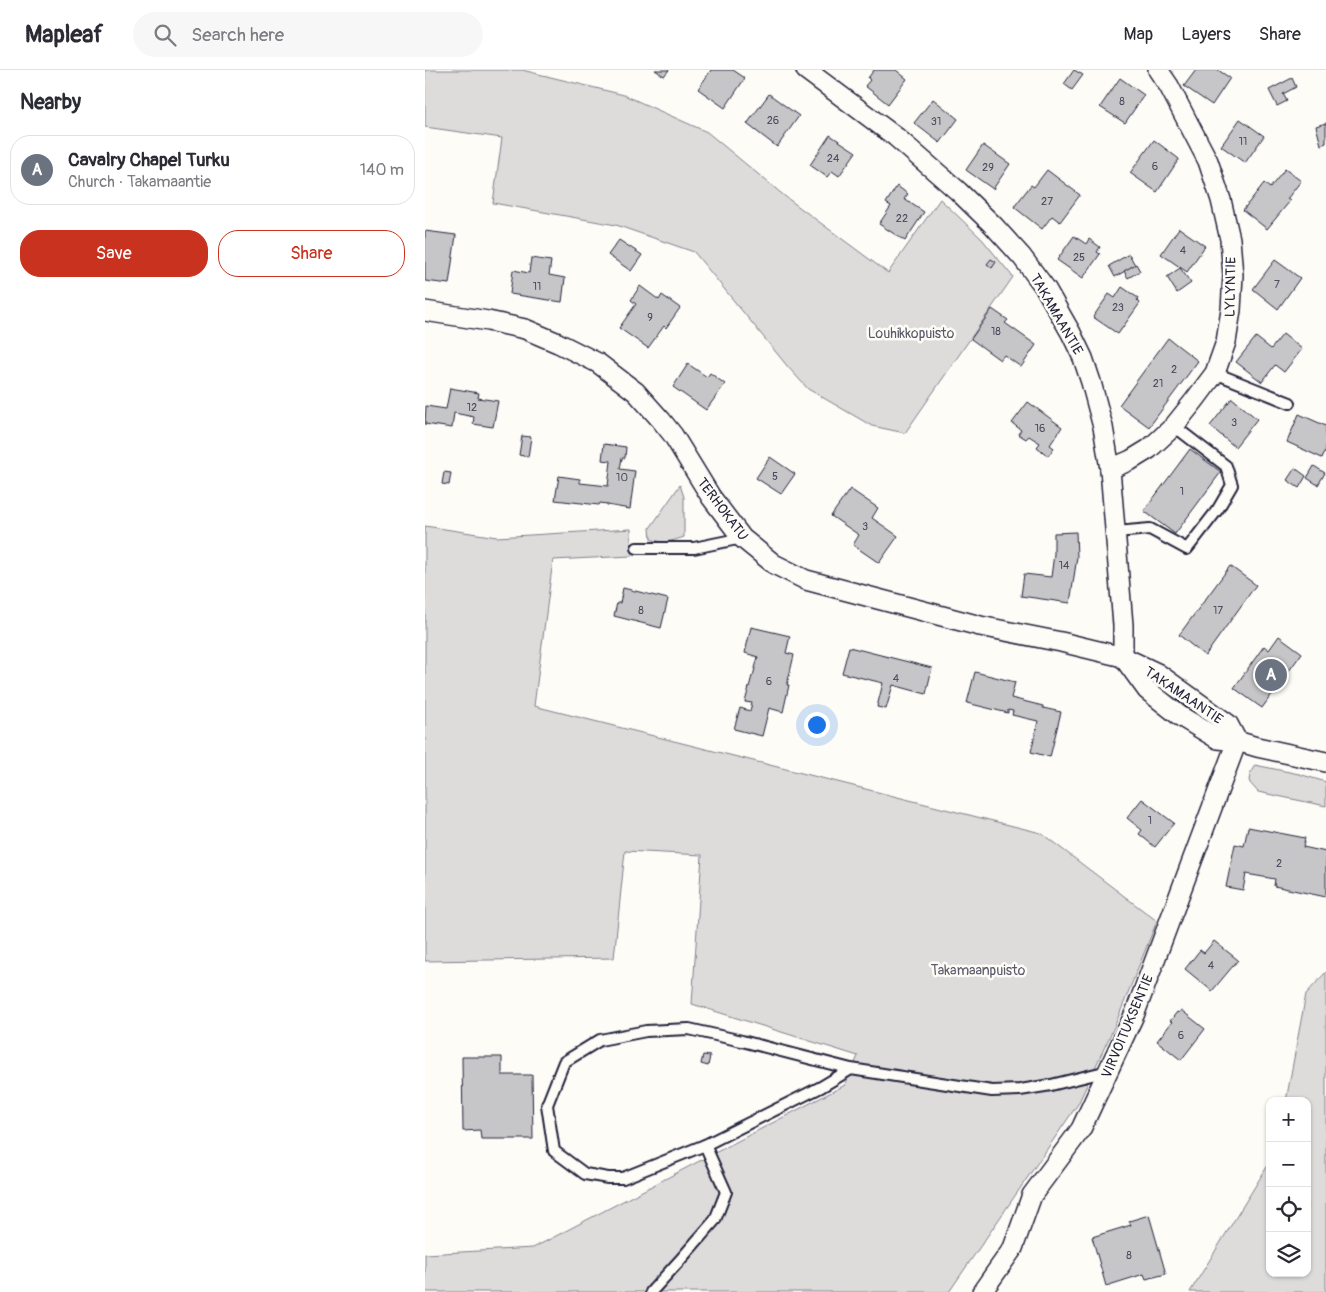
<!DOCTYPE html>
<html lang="en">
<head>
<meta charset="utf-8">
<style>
	:root { --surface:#fff; --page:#f7f7f7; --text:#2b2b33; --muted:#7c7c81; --line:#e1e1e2; --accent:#c8321e }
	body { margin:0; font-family:Pangolin,sans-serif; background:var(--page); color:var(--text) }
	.controls { position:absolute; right:15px; bottom:15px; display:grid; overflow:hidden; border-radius:10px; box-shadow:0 1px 4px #0004 }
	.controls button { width:45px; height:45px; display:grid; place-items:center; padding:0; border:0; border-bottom:1px solid var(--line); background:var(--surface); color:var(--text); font:25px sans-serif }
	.you { position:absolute; left:391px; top:654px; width:18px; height:18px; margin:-12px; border:4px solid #fff; border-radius:50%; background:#1a73e8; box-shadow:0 0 0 8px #1a73e833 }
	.badge { display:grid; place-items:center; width:32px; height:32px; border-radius:50%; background:var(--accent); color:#fff; font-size:16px; font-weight:700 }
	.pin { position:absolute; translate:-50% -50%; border:2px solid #fff; box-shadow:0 1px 5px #0006 }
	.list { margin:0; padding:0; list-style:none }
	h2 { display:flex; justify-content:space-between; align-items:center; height:65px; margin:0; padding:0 20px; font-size:21px }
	h2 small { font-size:16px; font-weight:400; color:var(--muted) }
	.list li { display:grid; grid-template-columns:32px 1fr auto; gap:15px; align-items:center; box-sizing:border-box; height:70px; margin:0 10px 10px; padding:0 10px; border:1px solid var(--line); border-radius:20px }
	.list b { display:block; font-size:19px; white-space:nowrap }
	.list p { margin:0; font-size:16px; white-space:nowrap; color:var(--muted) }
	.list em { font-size:16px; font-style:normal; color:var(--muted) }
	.actions { display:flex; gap:10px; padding:15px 20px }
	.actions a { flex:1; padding:11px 0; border:1px solid var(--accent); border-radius:20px; text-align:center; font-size:18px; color:var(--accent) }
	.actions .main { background:var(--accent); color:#fff }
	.icon { flex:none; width:28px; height:28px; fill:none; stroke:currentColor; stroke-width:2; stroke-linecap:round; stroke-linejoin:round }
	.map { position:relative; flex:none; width:901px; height:1222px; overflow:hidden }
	header { display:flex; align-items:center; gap:30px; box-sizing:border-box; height:70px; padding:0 25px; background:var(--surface); border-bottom:1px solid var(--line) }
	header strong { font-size:24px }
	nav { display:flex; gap:28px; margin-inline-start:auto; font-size:18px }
	.search { width:350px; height:45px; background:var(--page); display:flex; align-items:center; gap:12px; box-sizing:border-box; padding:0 18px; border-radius:28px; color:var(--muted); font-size:19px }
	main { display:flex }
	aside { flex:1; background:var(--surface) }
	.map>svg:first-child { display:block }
	.green { fill:#dddcdb; stroke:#807f8b }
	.building { fill:#c6c6c8; stroke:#22223b }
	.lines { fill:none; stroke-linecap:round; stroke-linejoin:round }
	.service-casing { stroke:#22223b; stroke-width:14 }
	.minor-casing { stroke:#22223b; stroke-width:22 }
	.service { stroke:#fdfcf7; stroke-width:10 }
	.minor { stroke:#fdfcf7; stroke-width:19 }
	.labels { text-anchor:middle; stroke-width:5; stroke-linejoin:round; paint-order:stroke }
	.number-label { font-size:11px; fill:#4b4b5e }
	.street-label { font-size:14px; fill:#22223b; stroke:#fdfcf7 }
	.park-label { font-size:14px; fill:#5a5a6b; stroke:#fdfcf7 }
</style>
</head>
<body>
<header>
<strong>Mapleaf</strong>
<div class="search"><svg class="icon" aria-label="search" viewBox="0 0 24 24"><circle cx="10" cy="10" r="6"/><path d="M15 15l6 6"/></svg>Search here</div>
<nav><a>Map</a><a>Layers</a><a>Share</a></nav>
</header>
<main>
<aside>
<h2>Nearby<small></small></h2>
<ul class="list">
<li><span class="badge" style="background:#6b7280">A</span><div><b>Cavalry Chapel Turku</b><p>Church · Takamaantie</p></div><em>140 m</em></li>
</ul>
<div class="actions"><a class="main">Save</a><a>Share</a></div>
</aside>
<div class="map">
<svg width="901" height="1222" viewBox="0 0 901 1222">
	<rect width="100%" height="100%" fill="#fdfcf7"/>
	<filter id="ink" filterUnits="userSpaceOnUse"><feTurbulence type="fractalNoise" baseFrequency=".02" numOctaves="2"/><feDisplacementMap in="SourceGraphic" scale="10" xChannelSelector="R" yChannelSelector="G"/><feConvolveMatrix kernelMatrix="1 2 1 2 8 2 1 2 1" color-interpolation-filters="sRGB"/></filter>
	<g filter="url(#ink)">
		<g class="green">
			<path d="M0,0H97L199,25L282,62L362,128L463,203L515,129L557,169L588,207L480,363L447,356L383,319L363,297L269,182L191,155L68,133L77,68L0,57Z"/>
			<path d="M255,415L259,427V467C248,471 238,474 226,469L225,458Z"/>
			<path d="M0,456L72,467L206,459L207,486L128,490L109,636L616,763L732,851L690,955L653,1034L524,1222H0V1184L108,1178L420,1015L433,986L267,934L277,785L200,781L189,888L0,891Z"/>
			<path d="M830,695L874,704L901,712V736L833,722L825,713L824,710L826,702Z"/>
			<path d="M901,902V1222H765L845,1092V1203H882V1031H861L881,924Z"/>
		</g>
		<g class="building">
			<path d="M230,0H244L239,6Z"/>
			<path d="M286,0H308L320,8L300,38L273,19Z"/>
			<path d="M449,0H471L482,9L463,34L440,16L445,10L443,8Z"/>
			<path d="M649,0L658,5L647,20L639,14Z"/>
			<path d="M771,0H793L805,8L787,35L759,16Z"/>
			<path d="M695,8L719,25L700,53L675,37Z"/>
			<path d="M867,8L871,17L858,24L862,31L852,36L844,20Z"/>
			<path d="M344,24L374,46L352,77L322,54Z"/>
			<path d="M508,29L533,49L515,73L489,53Z"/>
			<path d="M815,49L839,66L820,93L796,76Z"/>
			<path d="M901,53V73L896,75L891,56Z"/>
			<path d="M405,65L431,82L414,106L407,101L402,107L385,95Z"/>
			<path d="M729,70L754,89L732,122L705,103Z"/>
			<path d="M558,75L585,94L568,119L541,100Z"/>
			<path d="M860,99L876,111L862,129L865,131L842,159L818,140L839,113L845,118Z"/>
			<path d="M622,100L655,125L635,152L627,146L617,159L589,137L606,115L609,117Z"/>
			<path d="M472,116L483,124L479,129L499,142L480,171L454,154L466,136L461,133Z"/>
			<path d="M754,158L780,176L762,202L736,184Z"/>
			<path d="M0,161L31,165L24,214L0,211Z"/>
			<path d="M649,166L661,174L664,169L675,177L672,182L675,184L658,208L632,190Z"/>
			<path d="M194,170L217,185L206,201L183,185Z"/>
			<path d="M704,184L710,195L690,207L684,196Z"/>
			<path d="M106,188L126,191L124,205L140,208L137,232L85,224L88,200L104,203Z"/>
			<path d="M566,189L571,192L567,198L562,194Z"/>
			<path d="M850,190L875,208L853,239L828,219Z"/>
			<path d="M711,194L715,201L703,208L699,201Z"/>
			<path d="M755,198L766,213L752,223L742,207Z"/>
			<path d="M215,216L234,230L237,225L255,238L241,258L239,256L223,278L194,258L211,234L206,230Z"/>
			<path d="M697,217L713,228L712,230L715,233L693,264L668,247L684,224L690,228Z"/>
			<path d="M567,239L583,250L580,253L611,275L596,297L579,285L575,290L546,269Z"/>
			<path d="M858,264L877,279L859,302L850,295L837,312L811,292L831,267L846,279Z"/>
			<path d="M743,268L773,291L724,357L694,335Z"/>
			<path d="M263,294L282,307L285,303L300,314L281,340L248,317Z"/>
			<path d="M25,318L54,323L53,328L73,331L68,357L48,354L49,347L29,343L27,358L0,354L1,336L21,339Z"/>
			<path d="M807,328L832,349L810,377L785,356Z"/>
			<path d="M603,332L637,357L625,375L629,378L623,386L612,377L615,373L604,366L601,369L593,364L596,360L587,353Z"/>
			<path d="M874,344L901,356V379L897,388L862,372Z"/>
			<path d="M97,366L106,367L103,387L94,385Z"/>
			<path d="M179,374L201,377L200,388H197L195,399L210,401L205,439L182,435V434L175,433L174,435L130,430L134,406L155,409V413L183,416L186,391L177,390Z"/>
			<path d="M765,379L796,402L750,464L719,441Z"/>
			<path d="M345,387L370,404L356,424L331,408Z"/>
			<path d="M889,396L900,403L893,415L882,408Z"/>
			<path d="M870,398L881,406L874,418L862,410Z"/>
			<path d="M19,402L26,403L24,415L17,414Z"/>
			<path d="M425,419L453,438L447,448L473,466L454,493L428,475L434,465L406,446Z"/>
			<path d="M651,462L652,487L645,533L596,526L599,504L626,507L629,484V463Z"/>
			<path d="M805,496L831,515L780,586L754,565Z"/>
			<path d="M198,518L243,529L236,558L189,546L192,533H195Z"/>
			<path d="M326,557L365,566L361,583L369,585L362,615H364L358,642L344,638L337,666L309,659L315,638L325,641L327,633L320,632L327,606H328L333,587L320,583Z"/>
			<path d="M854,566L877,583L837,638L809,618L839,576L844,580Z"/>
			<path d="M424,577L507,598L501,624L468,615L461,639L452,637L458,613L417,603Z"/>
			<path d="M550,602L590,612L586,628L618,636V638L636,642L625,687L606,682L613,651L587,645L588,641L583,640V643L542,633Z"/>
			<path d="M717,729L749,753L730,777L714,764L717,760L702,748Z"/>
			<path d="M823,757L880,768L878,777L901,782V827L849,816L850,809L821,804L818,820L801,817L810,774L819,776Z"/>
			<path d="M789,871L813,890L787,921L760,899L775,880L779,883Z"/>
			<path d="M756,940L780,959L756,990L732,971L747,952L745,951L752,942L754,943Z"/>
			<path d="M278,985L285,986L283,996L276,994Z"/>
			<path d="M37,987H77V1005H107L108,1069H56L55,1060L38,1061Z"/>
			<path d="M724,1145L741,1204L721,1209L719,1204L681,1216L667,1167L706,1155L704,1151Z"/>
		</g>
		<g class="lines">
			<defs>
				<g id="service">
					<path d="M790,303L865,333"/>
					<path d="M691,462L725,459L762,479L793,439L807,415L801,396L749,356"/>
					<path d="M212,478H269L317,468"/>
					<path d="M426,999L396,1017L280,1075L198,1108H183L160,1104L129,1081L122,1035L139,992L175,970L221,961L264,959L317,971L426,999L567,1021L595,1020L626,1015L683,1001"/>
					<path d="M226,1222L256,1189L290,1150L301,1122L280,1075"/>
				</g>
				<g id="minor">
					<path d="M381,0L471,67L533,121L568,155L597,187L621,219L646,263L658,288L666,312L678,357L685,399L698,555V587L722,620L755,646L793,669L812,671L832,677L901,692"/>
					<path d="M0,241L63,251L100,259L133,273L173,293L211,322L236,350L248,365L286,427L317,468L349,494L381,510L555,556L636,572L698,587L732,603L803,654L812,671"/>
					<path d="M685,399L706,390L724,379L749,356L769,331L790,303L801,272L806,240L808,205L805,169L796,130L783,91L744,16L733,0"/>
					<path d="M557,1222L588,1178L607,1125L656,1059L710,943L812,671"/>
				</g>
			</defs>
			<use href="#service" class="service-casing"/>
			<use href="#minor" class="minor-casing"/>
			<use href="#service" class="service"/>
			<use href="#minor" class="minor"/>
		</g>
	</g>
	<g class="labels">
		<g class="number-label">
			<text x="697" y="35">8</text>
			<text x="348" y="54">26</text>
			<text x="511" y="55">31</text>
			<text x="818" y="75">11</text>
			<text x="408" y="92">24</text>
			<text x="730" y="100">6</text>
			<text x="563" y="101">29</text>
			<text x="622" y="135">27</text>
			<text x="477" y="152">22</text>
			<text x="758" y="184">4</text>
			<text x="654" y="191">25</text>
			<text x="852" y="218">7</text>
			<text x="112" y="220">11</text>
			<text x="693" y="241">23</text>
			<text x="225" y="251">9</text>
			<text x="571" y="265">18</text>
			<text x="749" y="303">2</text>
			<text x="733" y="317">21</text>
			<text x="47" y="341">12</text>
			<text x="809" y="356">3</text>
			<text x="615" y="362">16</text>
			<text x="350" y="410">5</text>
			<text x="197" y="411">10</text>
			<text x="757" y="425">1</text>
			<text x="440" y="460">3</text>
			<text x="639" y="499">14</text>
			<text x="216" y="544">8</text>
			<text x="793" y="544">17</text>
			<text x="471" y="612">4</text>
			<text x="344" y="615">6</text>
			<text x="725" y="754">1</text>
			<text x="854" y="797">2</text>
			<text x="786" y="899">4</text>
			<text x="756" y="969">6</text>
			<text x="704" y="1189">8</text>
		</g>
		<g class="street-label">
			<text transform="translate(805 217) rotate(-89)" y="5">LYLYNTIE</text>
			<text transform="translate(632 244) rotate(60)" y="5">TAKAMAANTIE</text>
			<text transform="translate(298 439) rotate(53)" y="5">TERHOKATU</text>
			<text transform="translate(759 625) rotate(34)" y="5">TAKAMAANTIE</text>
			<text transform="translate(702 956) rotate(-67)" y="5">VIRVOITUKSENTIE</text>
		</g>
		<g class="park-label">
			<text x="486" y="268">Louhikkopuisto</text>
			<text x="553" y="905">Takamaanpuisto</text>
		</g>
	</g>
</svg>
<div class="controls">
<button>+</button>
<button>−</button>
<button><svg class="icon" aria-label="locate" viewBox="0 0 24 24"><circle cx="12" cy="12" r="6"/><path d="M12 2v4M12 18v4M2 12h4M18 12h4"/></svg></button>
<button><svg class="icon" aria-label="layers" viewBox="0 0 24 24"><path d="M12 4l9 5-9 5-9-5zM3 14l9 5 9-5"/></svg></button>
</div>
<div class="you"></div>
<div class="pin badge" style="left:846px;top:605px;background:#6b7280">A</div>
</div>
</main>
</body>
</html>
